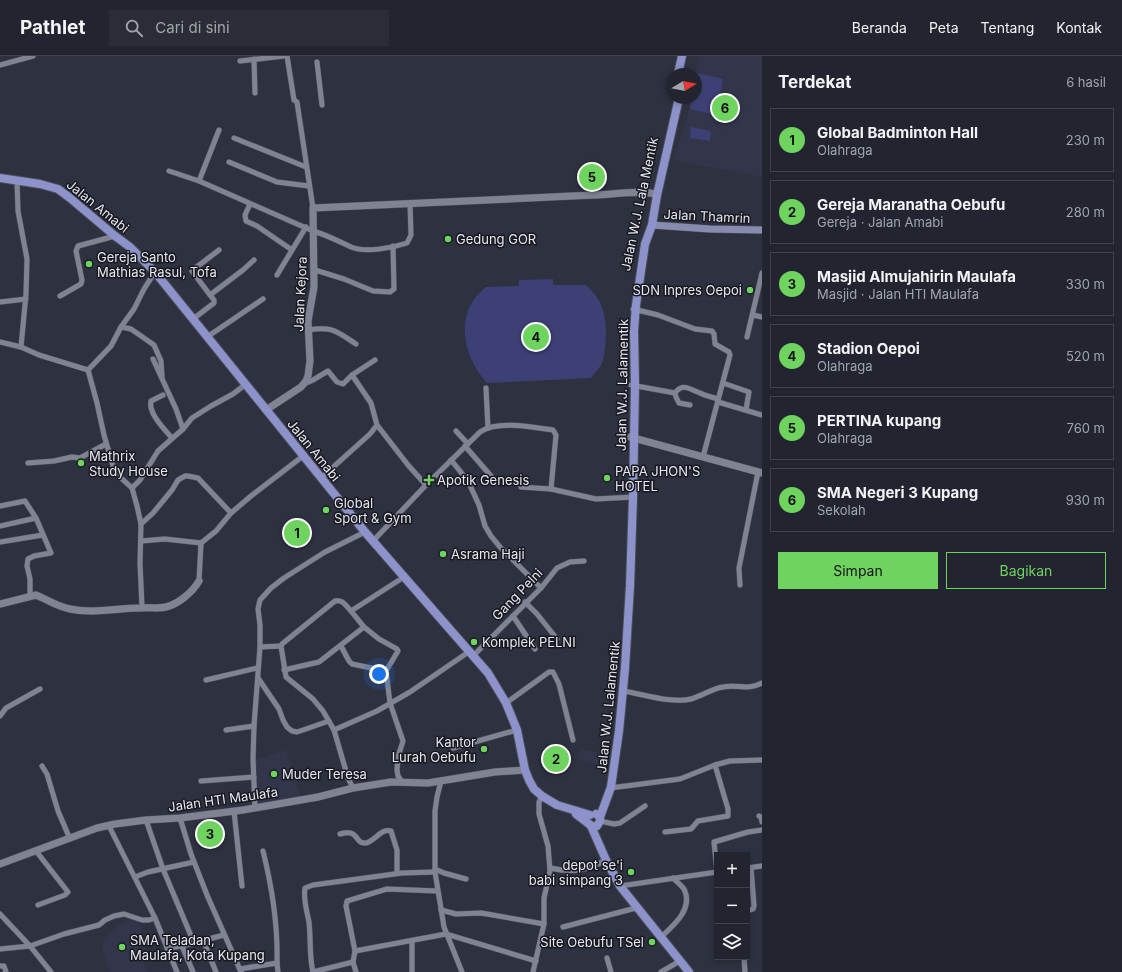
<!DOCTYPE html>
<html lang="id">
<head>
<meta charset="utf-8">
<style>
	:root { --surface:#22252f; --page:#2a2d37; --text:#f1f3f6; --muted:#a2a5aa; --line:#3f424b; --accent:#6fd35f }
	body { margin:0; font-family:Inter,sans-serif; background:var(--page); color:var(--text) }
	.controls { position:absolute; right:12px; bottom:12px; display:grid; overflow:hidden; border-radius:0px; box-shadow:0 2px 6px #0003 }
	.controls button { width:36px; height:36px; display:grid; place-items:center; padding:0; border:0; border-bottom:1px solid var(--line); background:var(--surface); color:var(--text); font:20px sans-serif }
	.compass { position:absolute; left:666px; top:12px; width:36px; height:36px; border-radius:50%; background:var(--surface); box-shadow:0 2px 6px #0003; rotate:80deg }
	.you { position:absolute; left:379px; top:618px; width:14px; height:14px; margin:-10px; border:3px solid #fff; border-radius:50%; background:#1a73e8; box-shadow:0 0 0 6px #1a73e833 }
	.badge { display:grid; place-items:center; width:26px; height:26px; border-radius:50%; background:var(--accent); color:#111; font-size:13px; font-weight:700 }
	.pin { position:absolute; translate:-50% -50%; border:2px solid #fff; box-shadow:0 1px 4px #0006 }
	.list { margin:0; padding:0; list-style:none }
	h2 { display:flex; justify-content:space-between; align-items:center; height:52px; margin:0; padding:0 16px; font-size:17px }
	h2 small { font-size:13px; font-weight:400; color:var(--muted) }
	.list li { display:grid; grid-template-columns:26px 1fr auto; gap:12px; align-items:center; box-sizing:border-box; height:64px; margin:0 8px 8px; padding:0 8px; border:1px solid var(--line); border-radius:0px }
	.list b { display:block; font-size:15px; white-space:nowrap }
	.list p { margin:0; font-size:13px; white-space:nowrap; color:var(--muted) }
	.list em { font-size:13px; font-style:normal; color:var(--muted) }
	.actions { display:flex; gap:8px; padding:12px 16px }
	.actions a { flex:1; padding:9px 0; border:1px solid var(--accent); border-radius:0px; text-align:center; font-size:14px; color:var(--accent) }
	.actions .main { background:var(--accent); color:#111 }
	.icon { flex:none; width:22px; height:22px; fill:none; stroke:currentColor; stroke-width:2; stroke-linecap:round; stroke-linejoin:round }
	.map { position:relative; flex:none; width:762px; height:916px; overflow:hidden }
	header { display:flex; align-items:center; gap:24px; box-sizing:border-box; height:56px; padding:0 20px; background:var(--surface); border-bottom:1px solid var(--line) }
	header strong { font-size:19px }
	nav { display:flex; gap:22px; margin-inline-start:auto; font-size:14px }
	.search { width:280px; height:36px; background:var(--page); display:flex; align-items:center; gap:10px; box-sizing:border-box; padding:0 14px; border-radius:0px; color:var(--muted); font-size:15px }
	main { display:flex }
	aside { flex:1; background:var(--surface) }
	.map>svg:first-child { display:block }
	.built { fill:#33364b }
	.green { fill:#3c4074 }
	.lines { fill:none; stroke-linecap:round; stroke-linejoin:round }
	.minor-casing { stroke:#4c4e5b; stroke-width:6 }
	.tertiary-casing { stroke:#4c4e5b; stroke-width:8 }
	.secondary-casing { stroke:#4c4e5b; stroke-width:8 }
	.primary-casing { stroke:#4c4e5b; stroke-width:10 }
	.minor { stroke:#808394; stroke-width:5 }
	.tertiary { stroke:#808394; stroke-width:7 }
	.secondary { stroke:#868baf; stroke-width:7 }
	.primary { stroke:#8d93ca; stroke-width:8 }
	.poi-dot { fill:#6fd35f; stroke:#181920; stroke-width:1.5 }
	.labels { text-anchor:middle; stroke-width:3; stroke-linejoin:round; paint-order:stroke }
	.street-label { font-size:13px; fill:#e4e6f0; stroke:#181920 }
	.poi-label { font-size:13px; fill:#e4e6f0; stroke:#181920; text-anchor:start }
</style>
</head>
<body>
<header>
<strong>Pathlet</strong>
<div class="search"><svg class="icon" aria-label="search" viewBox="0 0 24 24"><circle cx="10" cy="10" r="6"/><path d="M15 15l6 6"/></svg>Cari di sini</div>
<nav><a>Beranda</a><a>Peta</a><a>Tentang</a><a>Kontak</a></nav>
</header>
<main>
<div class="map">
<svg width="762" height="916" viewBox="0 0 762 916">
	<rect width="100%" height="100%" fill="#2e313f"/>
	<g class="built">
		<path d="M699,0H762V121L673,104L687,62L691,42H696L695,18Z"/>
		<path d="M581,693L604,698L602,709L578,704Z"/>
		<path d="M286,694L301,743L260,750L256,742V704Z"/>
		<path d="M128,863L137,865L141,870L143,905L147,916H111L109,913L103,896V886L117,871Z"/>
	</g>
	<g class="green">
		<path d="M697,17L723,23L716,59L690,53L692,42H696Z"/>
		<path d="M691,71L711,75L710,85L690,82Z"/>
		<path d="M553,223V229H586C592,235 598,241 601,249C608,264 607,292 602,307C600,312 594,317 591,322L487,327C467,305 455,269 475,242C478,238 482,234 486,231L519,230V224Z"/>
	</g>
	<g class="lines">
		<defs>
			<g id="minor">
				<path d="M287,0L294,44L297,46L313,152"/>
				<path d="M254,3L255,37"/>
				<path d="M240,5L284,0"/>
				<path d="M317,6L322,49"/>
				<path d="M0,9L33,0"/>
				<path d="M234,82L306,111"/>
				<path d="M229,106L277,126L309,130"/>
				<path d="M169,115L199,125L313,175C327,179 338,185 351,191C366,197 392,192 407,187L411,179L410,147"/>
				<path d="M17,125L18,155L27,203L26,238L21,291"/>
				<path d="M199,125L219,74"/>
				<path d="M250,148L245,159L246,165L257,170L292,194"/>
				<path d="M315,214L344,223L373,235L390,236L394,233L393,190"/>
				<path d="M277,219L306,171"/>
				<path d="M210,239L192,215L194,213L219,194"/>
				<path d="M60,240L81,228L82,224L76,195L78,190L115,180"/>
				<path d="M0,246L26,243"/>
				<path d="M633,253L658,259L695,273L712,275L714,278L715,288L729,296L730,299L703,401"/>
				<path d="M753,259L762,261"/>
				<path d="M193,263L214,247V244L210,239L243,214L254,204"/>
				<path d="M121,271L131,273L154,289L161,305L162,321"/>
				<path d="M308,274C332,270 336,275 356,288"/>
				<path d="M207,281L263,243"/>
				<path d="M747,281L762,217"/>
				<path d="M0,286L21,291L39,299L88,314"/>
				<path d="M153,303L176,353L183,373"/>
				<path d="M352,319L371,347L377,369L408,409L426,429L480,376C497,364 532,371 553,374L556,379L551,433"/>
				<path d="M723,327L749,336L746,354"/>
				<path d="M304,328L313,324L328,315L337,326L343,328L352,319L375,304"/>
				<path d="M631,329L675,337L676,341L679,347L690,349"/>
				<path d="M486,332L488,372"/>
				<path d="M675,337C683,326 691,334 700,337C706,340 712,341 718,343"/>
				<path d="M163,339L151,345C148,357 164,373 172,382"/>
				<path d="M718,346L762,359"/>
				<path d="M456,375L468,388"/>
				<path d="M465,390L497,427"/>
				<path d="M451,404L468,425L479,449L485,470L491,480L500,491L541,532"/>
				<path d="M28,407L54,405L72,401L80,402L106,388"/>
				<path d="M321,422L370,378L377,369"/>
				<path d="M521,431L551,433L596,443L633,441"/>
				<path d="M132,432L140,424L158,395L183,373L192,362L211,350L233,338L246,328"/>
				<path d="M0,450L25,445L36,462L51,497L34,500L28,503L27,510L30,523V540"/>
				<path d="M141,468L153,457L172,434L178,424L185,420H188L198,422L231,457"/>
				<path d="M0,470L36,462"/>
				<path d="M141,485L165,483L201,487L199,525"/>
				<path d="M373,485L426,429"/>
				<path d="M0,486L43,479"/>
				<path d="M201,487L216,475L231,457L251,440L303,400"/>
				<path d="M740,529L739,512L758,416"/>
				<path d="M525,546L537,558L557,583"/>
				<path d="M142,551L140,507L141,468L137,450L132,432L120,421L113,410L104,379L97,347L88,314L111,290L121,271L134,253L144,233L155,216"/>
				<path d="M351,555L364,571L379,583L397,593L398,595L386,615L390,647L403,685L398,701L397,714L398,720L402,726"/>
				<path d="M513,560L535,593"/>
				<path d="M341,590L349,605L352,608L386,615"/>
				<path d="M260,591L281,590"/>
				<path d="M474,599L541,532L557,512L570,506L584,505"/>
				<path d="M284,614L319,606L364,571"/>
				<path d="M258,622L279,653L283,664L287,671L292,675L297,676L303,674L329,665"/>
				<path d="M206,624L257,612"/>
				<path d="M623,635C643,638 672,648 691,643C702,640 711,633 723,631C738,628 747,635 762,627"/>
				<path d="M506,647L549,616H553L559,628L573,684"/>
				<path d="M0,660L6,652L40,633"/>
				<path d="M226,674L254,670"/>
				<path d="M334,674L377,655L410,636L470,595"/>
				<path d="M453,692L517,674"/>
				<path d="M42,710L47,718L58,755L70,783"/>
				<path d="M201,725L254,721"/>
				<path d="M441,725L437,741L435,755V816L444,871L462,916"/>
				<path d="M353,732L348,722L334,674L323,655L313,643L286,621L281,590L282,588L335,545C343,543 346,550 351,555L404,521"/>
				<path d="M610,732L680,723L715,709L730,705L762,704"/>
				<path d="M255,752L253,703L254,670L260,591V569L258,553L260,544L271,532L284,522L325,496L365,476"/>
				<path d="M234,755L242,830"/>
				<path d="M759,760L761,761L762,766"/>
				<path d="M180,762L191,798L207,839L241,916"/>
				<path d="M146,764L163,813L194,887"/>
				<path d="M600,765L614,768L620,767L645,750"/>
				<path d="M109,770L155,862L177,916"/>
				<path d="M665,776L691,773L698,765L728,760V753L715,709"/>
				<path d="M340,778C344,777 350,776 353,778C358,781 358,788 366,787C375,785 381,772 391,775L397,794V817"/>
				<path d="M36,795L68,836L65,839L38,849"/>
				<path d="M550,812C572,817 586,815 606,804"/>
				<path d="M747,812L762,810"/>
				<path d="M435,813L444,817L466,823"/>
				<path d="M717,816L714,786L748,776L762,774"/>
				<path d="M135,821L148,816L194,806"/>
				<path d="M620,830L717,816"/>
				<path d="M441,854L456,858L481,857L544,868"/>
				<path d="M747,855L753,853L754,850L751,812"/>
				<path d="M0,858L30,890L51,916"/>
				<path d="M563,871L636,852"/>
				<path d="M660,882C673,870 694,853 684,833C681,829 676,825 673,822"/>
				<path d="M203,884L216,916"/>
				<path d="M412,885V916"/>
				<path d="M182,890L193,916"/>
				<path d="M167,892L182,890L224,879"/>
				<path d="M0,893L30,890L64,878L99,869L105,864L114,860L124,858L142,864H149L155,862"/>
				<path d="M355,895L346,850L347,845L387,833L437,835"/>
				<path d="M744,901L745,916"/>
				<path d="M607,902L611,916"/>
				<path d="M277,907L278,916"/>
				<path d="M0,910H4L6,916"/>
				<path d="M240,913L277,907C278,869 272,831 263,795"/>
				<path d="M313,916C309,900 311,883 309,866C307,856 303,843 305,832L313,829L402,817L435,816"/>
				<path d="M313,916L353,906"/>
				<path d="M356,916L353,906L355,895L446,878L536,905"/>
				<path d="M533,916L544,868V842L550,815L548,790L539,758V746L542,740"/>
				<path d="M661,916L680,905"/>
			</g>
			<g id="tertiary">
				<path d="M266,354L301,331L306,325L308,320L310,305L308,265L314,231L313,152C406,147 500,144 594,139C608,139 646,133 657,139"/>
				<path d="M630,381L762,417"/>
				<path d="M0,548L36,539C48,544 58,551 70,553C93,558 118,552 141,552C149,551 158,553 166,551C178,548 192,537 199,525"/>
				<path d="M0,808L97,772L115,768L146,764L180,762L243,754L318,741L353,732L391,726L428,727L495,716L525,714"/>
			</g>
			<path id="secondary" d="M652,169L710,173L762,174"/>
			<g id="primary">
				<path d="M678,18L682,0"/>
				<path d="M0,122L40,128L58,133L70,142L115,180L130,191L155,216L365,476L488,617L506,647L517,674L525,714L529,724L534,733L542,740L557,749L590,759"/>
				<path d="M576,758L593,771L597,770L600,765V761L596,758"/>
				<path d="M600,761L611,731L619,675L625,612L630,530L633,441L635,329L634,275L636,249L645,188L652,169L657,139L679,42"/>
				<path d="M591,770L606,804L620,830L689,916"/>
			</g>
		</defs>
		<use href="#minor" class="minor-casing"/>
		<use href="#tertiary" class="tertiary-casing"/>
		<use href="#secondary" class="secondary-casing"/>
		<use href="#primary" class="primary-casing"/>
		<use href="#minor" class="minor"/>
		<use href="#tertiary" class="tertiary"/>
		<use href="#secondary" class="secondary"/>
		<use href="#primary" class="primary"/>
	</g>
	<g class="poi-dot">
		<circle cx="448" cy="183" r="4"/>
		<circle cx="89" cy="208" r="4"/>
		<circle cx="750" cy="234" r="4"/>
		<circle cx="81" cy="407" r="4"/>
		<circle cx="607" cy="422" r="4"/>
		<path d="M427 418h4v4h4v4h-4v4h-4v-4h-4v-4h4z"/>
		<circle cx="326" cy="454" r="4"/>
		<circle cx="443" cy="498" r="4"/>
		<circle cx="474" cy="586" r="4"/>
		<circle cx="484" cy="693" r="4"/>
		<circle cx="274" cy="718" r="4"/>
		<circle cx="631" cy="816" r="4"/>
		<circle cx="652" cy="886" r="4"/>
		<circle cx="122" cy="891" r="4"/>
	</g>
	<g class="labels">
		<g class="street-label">
			<text transform="translate(639 148) rotate(-78)" y="5">Jalan W.J. Lala Mentik</text>
			<text transform="translate(98 150) rotate(39)" y="5">Jalan Amabi</text>
			<text transform="translate(707 160) rotate(3)" y="5">Jalan Thamrin</text>
			<text transform="translate(300 238) rotate(-87)" y="5">Jalan Kejora</text>
			<text transform="translate(622 329) rotate(-89)" y="5">Jalan W.J. Lalamentik</text>
			<text transform="translate(314 394) rotate(51)" y="5">Jalan Amabi</text>
			<text transform="translate(517 538) rotate(-46)" y="5">Gang Pelni</text>
			<text transform="translate(608 651) rotate(-84)" y="5">Jalan W.J. Lalamentik</text>
			<text transform="translate(223 743) rotate(-8)" y="5">Jalan HTI Maulafa</text>
		</g>
		<g class="poi-label">
			<text x="456" y="188">Gedung GOR</text>
			<text x="97" y="206">Gereja Santo<tspan x="97" dy="15">Mathias Rasul, Tofa</tspan></text>
			<text x="742" y="239" text-anchor="end">SDN Inpres Oepoi</text>
			<text x="89" y="405">Mathrix<tspan x="89" dy="15">Study House</tspan></text>
			<text x="615" y="420">PAPA JHON'S<tspan x="615" dy="15">HOTEL</tspan></text>
			<text x="437" y="429">Apotik Genesis</text>
			<text x="334" y="452">Global<tspan x="334" dy="15">Sport &amp; Gym</tspan></text>
			<text x="451" y="503">Asrama Haji</text>
			<text x="482" y="591">Komplek PELNI</text>
			<text x="476" y="691" text-anchor="end">Kantor<tspan x="476" dy="15">Lurah Oebufu</tspan></text>
			<text x="282" y="723">Muder Teresa</text>
			<text x="623" y="814" text-anchor="end">depot se'i<tspan x="623" dy="15">babi simpang 3</tspan></text>
			<text x="130" y="889">SMA Teladan,<tspan x="130" dy="15">Maulafa, Kota Kupang</tspan></text>
			<text x="644" y="891" text-anchor="end">Site Oebufu TSel</text>
		</g>
	</g>
</svg>
<div class="controls">
<button>+</button>
<button>−</button>
<button><svg class="icon" aria-label="layers" viewBox="0 0 24 24"><path d="M12 4l9 5-9 5-9-5zM3 14l9 5 9-5"/></svg></button>
</div>
<svg class="compass" viewBox="-18 -18 36 36"><path d="M0-13l5 13h-10z" fill="#e53935"/><path d="M0 13l5-13h-10z" fill="#a2a5aa"/></svg>
<div class="you"></div>
<div class="pin badge" style="left:297px;top:477px">1</div>
<div class="pin badge" style="left:556px;top:703px">2</div>
<div class="pin badge" style="left:210px;top:778px">3</div>
<div class="pin badge" style="left:536px;top:281px">4</div>
<div class="pin badge" style="left:592px;top:121px">5</div>
<div class="pin badge" style="left:725px;top:52px">6</div>
</div>
<aside>
<h2>Terdekat<small>6 hasil</small></h2>
<ul class="list">
<li><span class="badge">1</span><div><b>Global Badminton Hall</b><p>Olahraga</p></div><em>230 m</em></li>
<li><span class="badge">2</span><div><b>Gereja Maranatha Oebufu</b><p>Gereja · Jalan Amabi</p></div><em>280 m</em></li>
<li><span class="badge">3</span><div><b>Masjid Almujahirin Maulafa</b><p>Masjid · Jalan HTI Maulafa</p></div><em>330 m</em></li>
<li><span class="badge">4</span><div><b>Stadion Oepoi</b><p>Olahraga</p></div><em>520 m</em></li>
<li><span class="badge">5</span><div><b>PERTINA kupang</b><p>Olahraga</p></div><em>760 m</em></li>
<li><span class="badge">6</span><div><b>SMA Negeri 3 Kupang</b><p>Sekolah</p></div><em>930 m</em></li>
</ul>
<div class="actions"><a class="main">Simpan</a><a>Bagikan</a></div>
</aside>
</main>
</body>
</html>
